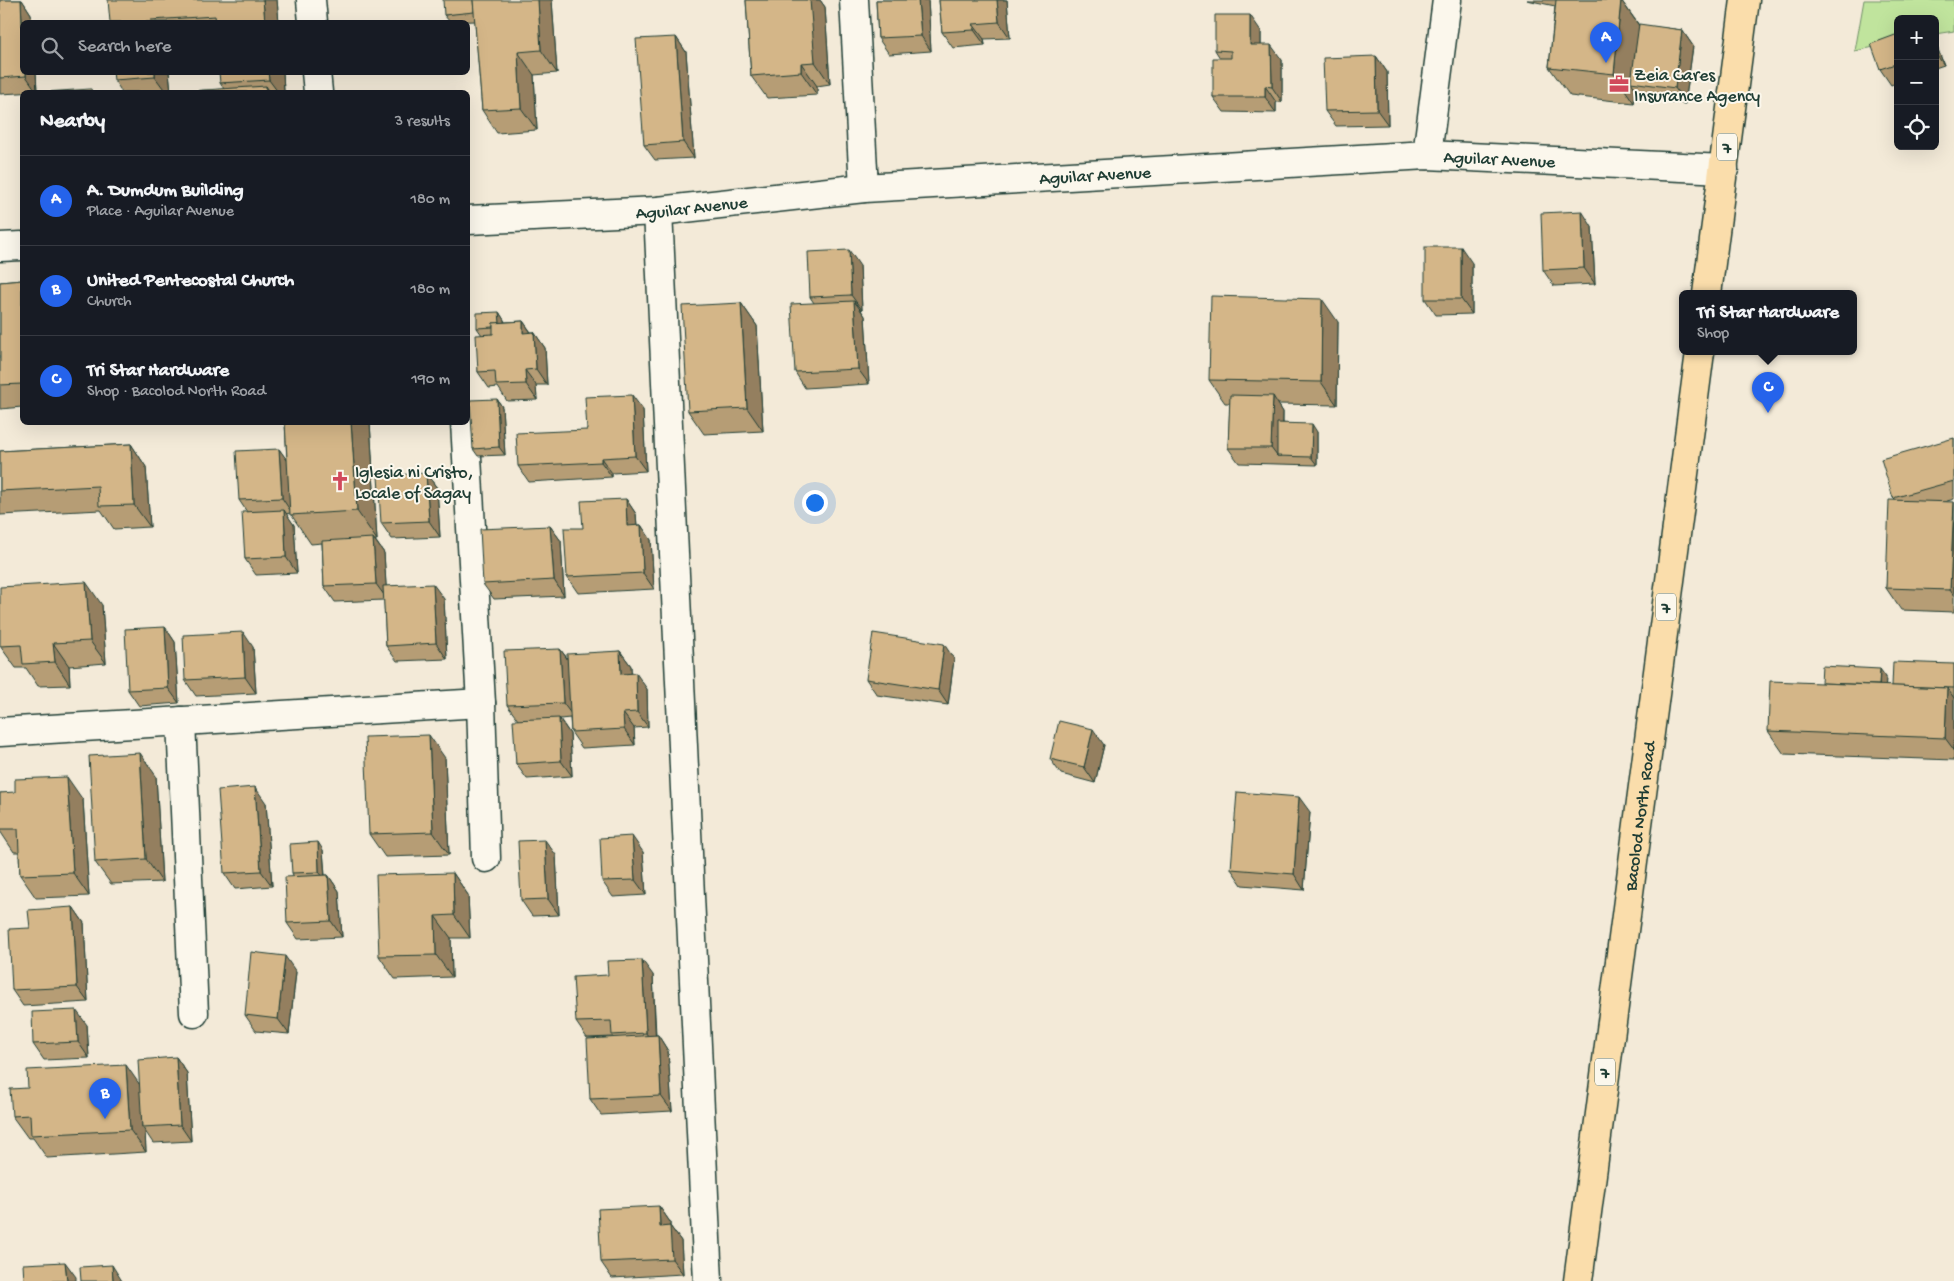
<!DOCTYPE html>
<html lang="en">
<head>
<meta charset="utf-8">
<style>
	:root { --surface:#171b24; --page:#242831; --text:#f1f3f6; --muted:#9ea1a6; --line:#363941; --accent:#2563eb }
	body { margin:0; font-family:"Gochi Hand",sans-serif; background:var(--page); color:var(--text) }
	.controls { position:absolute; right:15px; top:15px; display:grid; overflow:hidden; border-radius:8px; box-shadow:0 5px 20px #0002 }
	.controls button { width:45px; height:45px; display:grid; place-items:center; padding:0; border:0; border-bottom:1px solid var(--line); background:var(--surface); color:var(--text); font:25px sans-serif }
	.you { position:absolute; left:814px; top:502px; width:18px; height:18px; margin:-12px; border:4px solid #fff; border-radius:50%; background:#1a73e8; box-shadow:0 0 0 8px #1a73e833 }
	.badge { display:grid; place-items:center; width:32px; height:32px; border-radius:50%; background:var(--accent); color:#fff; font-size:16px; font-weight:700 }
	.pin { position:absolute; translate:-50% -41px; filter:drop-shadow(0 1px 2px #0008) }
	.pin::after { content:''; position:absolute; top:26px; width:18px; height:15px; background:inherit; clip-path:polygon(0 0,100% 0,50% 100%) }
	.popup { position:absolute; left:1679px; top:290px; width:178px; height:65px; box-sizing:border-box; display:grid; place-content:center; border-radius:8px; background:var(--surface); filter:drop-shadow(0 1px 4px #0005); font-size:16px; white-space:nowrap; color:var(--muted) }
	.popup b { font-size:19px; color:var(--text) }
	.popup::after { content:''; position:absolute; left:50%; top:100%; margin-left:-10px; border:10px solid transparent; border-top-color:var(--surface) }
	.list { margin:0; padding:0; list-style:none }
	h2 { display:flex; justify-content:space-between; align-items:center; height:65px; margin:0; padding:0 20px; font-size:21px }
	h2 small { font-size:16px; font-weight:400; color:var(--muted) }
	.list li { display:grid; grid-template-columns:32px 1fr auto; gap:15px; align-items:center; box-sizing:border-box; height:90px; padding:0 20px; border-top:1px solid var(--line) }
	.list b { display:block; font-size:19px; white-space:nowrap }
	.list p { margin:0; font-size:16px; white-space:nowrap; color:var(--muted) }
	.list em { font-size:16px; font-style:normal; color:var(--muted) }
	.icon { flex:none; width:28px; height:28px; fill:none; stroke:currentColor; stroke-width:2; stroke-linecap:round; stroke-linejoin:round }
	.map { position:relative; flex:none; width:1954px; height:1281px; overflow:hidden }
	.search { position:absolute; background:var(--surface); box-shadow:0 5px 20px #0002; left:20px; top:20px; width:450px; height:55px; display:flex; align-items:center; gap:12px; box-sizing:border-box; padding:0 18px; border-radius:8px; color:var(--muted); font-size:19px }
	.panel { position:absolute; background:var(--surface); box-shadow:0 5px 20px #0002; left:20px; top:90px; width:450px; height:335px; border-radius:8px }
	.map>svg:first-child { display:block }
	.green { fill:#c0e49d; stroke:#709068 }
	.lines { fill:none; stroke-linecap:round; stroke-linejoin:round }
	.minor-casing { stroke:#1f3d34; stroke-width:31 }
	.highway-casing { stroke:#1f3d34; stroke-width:31 }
	.minor { stroke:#fbf7ec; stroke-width:28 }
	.highway { stroke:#faddab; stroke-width:28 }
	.wall { fill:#b69d75; stroke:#1f3d34 }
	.shaded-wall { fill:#947f5f; stroke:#1f3d34 }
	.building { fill:#d4b688; stroke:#1f3d34 }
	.labels { text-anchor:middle; stroke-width:4; stroke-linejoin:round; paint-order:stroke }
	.shield { fill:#fbf7ec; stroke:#61756b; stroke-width:1 }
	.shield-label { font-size:16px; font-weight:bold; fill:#1f3d34 }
	.poi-label { font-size:18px; fill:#1f3d34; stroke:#fbf7ec; text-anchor:start }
	.street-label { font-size:18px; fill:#1f3d34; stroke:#fbf7ec }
</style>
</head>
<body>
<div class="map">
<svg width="1954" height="1281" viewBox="0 0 1954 1281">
	<rect width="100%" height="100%" fill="#f3ead8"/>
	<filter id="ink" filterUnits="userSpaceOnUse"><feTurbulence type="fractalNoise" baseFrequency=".02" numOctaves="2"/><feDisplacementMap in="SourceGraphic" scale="10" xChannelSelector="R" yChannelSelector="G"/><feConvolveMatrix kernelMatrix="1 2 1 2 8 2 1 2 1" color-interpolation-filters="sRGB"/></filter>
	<g filter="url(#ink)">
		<path class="green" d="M1864,0H1954V31L1935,34V19H1898V42L1855,51Z"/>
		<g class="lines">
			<defs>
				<g id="minor">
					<path d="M311,0L313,22"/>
					<path d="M854,0L864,188"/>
					<path d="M316,72L318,92"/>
					<path d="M1427,155L1447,0"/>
					<path d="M658,211L708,1281"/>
					<path id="s1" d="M468,220L658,211L864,188L1427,155L1724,169"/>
					<path d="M0,247L22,246"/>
					<path d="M465,422L481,703L486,858"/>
					<path d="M181,721L194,1013"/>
					<path d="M0,732L481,703"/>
				</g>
				<g id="highway">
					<path d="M1707,294L1745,0"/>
					<path id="s2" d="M1578,1281L1700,352"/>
				</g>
			</defs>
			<use href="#minor" class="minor-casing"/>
			<use href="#highway" class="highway-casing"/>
			<use href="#minor" class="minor"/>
			<use href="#highway" class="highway"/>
		</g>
		<g class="wall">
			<path d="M0,0H22L31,14L22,72H36L37,92L0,94Z"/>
			<path d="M277,0L279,22H110Z"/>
			<path d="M552,0L557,73L534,75L537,130L497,133L482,110L475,21L450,22L444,15Z"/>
			<path d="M746,0H820L825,7L830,84L817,86V95L767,98L751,76Z"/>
			<path d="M876,0H928L931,51L889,54L878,38Z"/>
			<path d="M939,0H1007L1010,38L984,39L985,45L953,48L942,32Z"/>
			<path d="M1527,0H1621L1639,25L1682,30L1693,46L1685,104L1642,98L1636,89L1634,103L1570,96L1549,67L1555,6Z"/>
			<path d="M1261,31V45L1282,60V102H1276V113L1224,112L1213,97L1220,58L1215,50Z"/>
			<path d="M1898,34V82L1891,85L1880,69Z"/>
			<path d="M676,37L686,52L694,158L655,160L644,145Z"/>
			<path d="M1935,42L1944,65L1935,68Z"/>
			<path d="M1376,56L1387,72L1388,125L1336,126L1325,111Z"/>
			<path d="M169,72L171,92H122L114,80Z"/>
			<path d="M283,72L284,92H174L224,89L220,83Z"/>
			<path d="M1592,227L1595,284L1554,286L1543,270Z"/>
			<path d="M1472,263V314L1436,315L1425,299Z"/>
			<path d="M860,266L862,310H861L865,316L869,384L805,388L795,372L814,303L810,297Z"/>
			<path d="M22,280V407L0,409V282Z"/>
			<path d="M741,303L757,326L763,431L704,434L688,411Z"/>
			<path d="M499,312L504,320L505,322L523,321L531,332H534L545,348L547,385H536L537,400L507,401L498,387L489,388L478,372L482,335L477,328Z"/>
			<path d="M1338,322L1337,405L1278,404L1283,412V423L1317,432V465L1239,463L1228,448L1230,403H1225L1209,380Z"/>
			<path d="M497,399L502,407L505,455L478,456L473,449Z"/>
			<path d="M643,410L646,471L612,473V477L529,482L518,466L587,430Z"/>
			<path d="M285,422H370L377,540H375L384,553L386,586L444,599L447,659L397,661L386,646L384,600L335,602L324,586L322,543L311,544L290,513L286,514L294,525L297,573L256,575L245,559L247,512L239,500L279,449L287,461Z"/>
			<path d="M1954,438V499L1944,502L1954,503V612L1901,610L1886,588L1895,500L1893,498Z"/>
			<path d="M131,444L146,467L150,527L114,529L101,510L0,515V451Z"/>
			<path d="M426,473L437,488L440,537L392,539L381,523Z"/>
			<path d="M626,499L636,514L637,525H641L651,540L654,589L578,593L567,577L583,528Z"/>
			<path d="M550,526L561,541L564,596L494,599L483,584Z"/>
			<path d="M102,605L106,663L69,666L70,685L38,686L26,668H16L0,646Z"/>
			<path d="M165,627L175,642L179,703L139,706L128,690Z"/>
			<path d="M253,647L256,693L196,696L185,680Z"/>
			<path d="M560,649L567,658L620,651L631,666V673L647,689L648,727L634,728L635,745L582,748L571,732L570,718L560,719L570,734L572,776L527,779L516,764L518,720L507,705Z"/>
			<path d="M954,659L948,705L877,695L866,679Z"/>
			<path d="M1954,664V760L1784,754L1768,731L1821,683L1886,677L1885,686H1893Z"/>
			<path d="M1104,745L1095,783L1061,774L1050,759Z"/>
			<path d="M445,758L449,855L385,857L369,834Z"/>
			<path d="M156,776L162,882L111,884L95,862Z"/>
			<path d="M0,793L83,800L89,896L36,898L20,875L19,852H14L0,831Z"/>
			<path d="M266,803L272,886L235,889L224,873Z"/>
			<path d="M1310,812L1304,890L1242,885L1231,869Z"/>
			<path d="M323,850L325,875H328L339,891L342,937L298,939L287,923L294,877L292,873Z"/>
			<path d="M643,852L646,895L613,897L602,881Z"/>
			<path d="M556,855L559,915L532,916L521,900Z"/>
			<path d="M453,873L468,895L470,938H451L452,977L395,979L379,956Z"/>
			<path d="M73,907L84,923L88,1002L23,1006L12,990L30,928Z"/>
			<path d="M296,972L289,1034L256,1031L245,1015Z"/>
			<path d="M653,975L656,1035H658L668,1051L672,1111L601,1115L590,1099L614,1038L613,1037L587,1038L576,1022Z"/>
			<path d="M87,1025L89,1058L44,1060L33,1044Z"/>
			<path d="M176,1057L187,1073L191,1141L153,1143L145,1131L146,1152L47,1158L33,1138H28L12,1116L140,1084Z"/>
			<path d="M659,1206L670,1222V1226L681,1241L683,1274L612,1278L601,1262Z"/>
		</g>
		<g class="shaded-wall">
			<path d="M21,0H22L31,14L32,22H22Z"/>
			<path d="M263,0H277L279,22H265Z"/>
			<path d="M538,0H552L557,73L541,50Z"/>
			<path d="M805,0H820L825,7L830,84L815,62Z"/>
			<path d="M918,0H928L931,51L921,36Z"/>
			<path d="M997,0H1007L1010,38L999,22Z"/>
			<path d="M1621,0L1642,30L1631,82L1636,89L1634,103L1614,74Z"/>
			<path d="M1250,15L1261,31V60L1250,45Z"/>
			<path d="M973,24L984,39L985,45L974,30Z"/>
			<path d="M1682,30L1693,46L1685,104L1675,88Z"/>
			<path d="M676,37L686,52L694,158L683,142Z"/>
			<path d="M1935,42L1944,65L1935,53Z"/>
			<path d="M1271,45L1282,60V102L1272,87Z"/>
			<path d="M518,52L534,75L537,130L521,108Z"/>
			<path d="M1376,56L1387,72L1388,125L1377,110Z"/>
			<path d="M801,63L817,86V95L801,72Z"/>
			<path d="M26,72H36L37,92L26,76Z"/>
			<path d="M155,72H169L171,92H166L155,77Z"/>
			<path d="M268,72H283L284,92H278L269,80Z"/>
			<path d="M266,86L270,92H266Z"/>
			<path d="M1265,86L1276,102V113L1265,97Z"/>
			<path d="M1582,211L1592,227L1595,284L1584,268Z"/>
			<path d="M1461,247L1472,263V314L1461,299Z"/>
			<path d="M849,250L860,266L862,310L851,295Z"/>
			<path d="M1322,299L1338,322L1337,405L1321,382Z"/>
			<path d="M854,301L865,316L869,384L858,369Z"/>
			<path d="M741,303L757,326L763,431L747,408Z"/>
			<path d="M499,312L504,320L505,334L500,327Z"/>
			<path d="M523,321L534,337L523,333Z"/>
			<path d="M534,332L545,348L547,385L536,369Z"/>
			<path d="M525,370L536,385L537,400L526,384Z"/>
			<path d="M632,395L643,410L646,471L635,456Z"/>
			<path d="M1273,396L1283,412L1282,456H1277L1271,448Z"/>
			<path d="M497,399L502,407L505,455L499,447Z"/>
			<path d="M351,422H370L377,540L357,511Z"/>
			<path d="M1312,424L1317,432V465L1311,457Z"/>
			<path d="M131,444L146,467L150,527L134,505Z"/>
			<path d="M279,449L290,464L292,513L282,498Z"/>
			<path d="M601,458L612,473V477L601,462Z"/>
			<path d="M426,473L437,488L440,537L429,521Z"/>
			<path d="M626,499L636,514L638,541L627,526Z"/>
			<path d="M1954,502V596L1950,590Z"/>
			<path d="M284,510L294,525L297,573L286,557Z"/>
			<path d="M641,525L651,540L654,589L643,573Z"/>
			<path d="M550,526L561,541L564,596L554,580Z"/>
			<path d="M373,538L384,553L387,599L376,584Z"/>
			<path d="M86,582L102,605L106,663L90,641Z"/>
			<path d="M433,584L444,599L447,659L436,643Z"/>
			<path d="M165,627L175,642L179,703L168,688Z"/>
			<path d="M243,632L253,647L256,693L245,677Z"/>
			<path d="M53,643L69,666L70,685L55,662Z"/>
			<path d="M944,644L954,659L948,705L938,690Z"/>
			<path d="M560,649L571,664L574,718L563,703Z"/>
			<path d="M620,651L631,666L632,689L621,674Z"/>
			<path d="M1880,669L1886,677L1885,699L1879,691Z"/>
			<path d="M636,673L647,689L648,727L637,712Z"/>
			<path d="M1947,688L1954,698V750L1945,738Z"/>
			<path d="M623,713L634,728L635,745L624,729Z"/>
			<path d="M559,718L570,734L572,776L561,761Z"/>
			<path d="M1093,729L1104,745L1095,783L1084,767Z"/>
			<path d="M429,735L445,758L449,855L433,832Z"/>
			<path d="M140,753L156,776L162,882L146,859Z"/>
			<path d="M67,777L83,800L89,896L73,873Z"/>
			<path d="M255,787L266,803L272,886L261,871Z"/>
			<path d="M1299,797L1310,812L1304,890L1294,874Z"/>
			<path d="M632,836L643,852L646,895L635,880Z"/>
			<path d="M545,840L556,855L559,915L548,899Z"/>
			<path d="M318,842L323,850L325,879L319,872Z"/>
			<path d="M453,873L468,895L470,938L454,915Z"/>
			<path d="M328,875L339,891L342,937L331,921Z"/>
			<path d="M73,907L84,923L88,1002L77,987Z"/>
			<path d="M435,916L451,938L452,977L436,955Z"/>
			<path d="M285,956L296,972L289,1034L278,1019Z"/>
			<path d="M642,960L653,975L656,1049L646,1033Z"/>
			<path d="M76,1010L87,1025L89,1058L78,1042Z"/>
			<path d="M658,1035L668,1051L672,1111L661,1096Z"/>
			<path d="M176,1057L187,1073L191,1141L180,1125Z"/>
			<path d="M126,1065L142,1088V1127L145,1131L146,1152L130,1130Z"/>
			<path d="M659,1206L670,1222V1226L681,1241L683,1274L672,1259L660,1227Z"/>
			<path d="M65,1262L76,1277V1281H67Z"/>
			<path d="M112,1265L122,1281H113Z"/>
		</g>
		<g class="building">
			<path d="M0,0H21L22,24V72H26V76L0,78Z"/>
			<path d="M108,0H263L265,22H216L215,16L151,20V22H110Z"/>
			<path d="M443,0H473L474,12L444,15Z"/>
			<path d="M473,0H538L541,50L518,52L521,108L482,110Z"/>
			<path d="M746,0H810L815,62L801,63V72L751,76Z"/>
			<path d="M876,0H918L921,36L878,38Z"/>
			<path d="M939,0H997L999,22L973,24L974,30L942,32Z"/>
			<path d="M1556,0H1621L1614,74L1549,67Z"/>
			<path d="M1215,15H1250V45H1271L1272,87L1265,86V97H1213V58H1231V51L1215,50Z"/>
			<path d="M1639,24L1682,30L1675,88L1631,82Z"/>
			<path d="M1898,34V63L1880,69L1871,44Z"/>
			<path d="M676,37L683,142L644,145L636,39Z"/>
			<path d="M1376,56L1377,110L1325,111L1323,58Z"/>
			<path d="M113,72H155V77L114,80Z"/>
			<path d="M219,72H268L269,80L220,83Z"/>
			<path d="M266,86V92H174Z"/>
			<path d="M91,89L92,92H44Z"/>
			<path d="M1582,211L1584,268L1543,270L1541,213Z"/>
			<rect x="1425" y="247" width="36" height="52"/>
			<path d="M849,250L851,295L810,297L808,252Z"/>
			<path d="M22,280V384L0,385V282Z"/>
			<path d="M1211,296L1322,299L1321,382L1209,380Z"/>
			<path d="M854,301L858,369L795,372L791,304Z"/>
			<path d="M741,303L747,408L688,411L682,306Z"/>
			<path d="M499,312L500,323H493V327L477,328V313Z"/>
			<path d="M523,321V333L534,332L536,369L525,370L526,384L496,385L495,371L478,372L476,335L493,334V323Z"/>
			<path d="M632,395L635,456L601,458V462L518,466L516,433L587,430L585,397Z"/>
			<path d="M1230,395L1273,396L1271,448H1228Z"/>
			<path d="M497,399L499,447L473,449L470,400Z"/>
			<path d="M285,422H351L357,511L290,515Z"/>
			<path d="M1277,423L1312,424L1311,457L1277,456Z"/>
			<path d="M1954,438V481L1893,498L1881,459Z"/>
			<path d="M131,444L134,505L99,506L98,486L0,491V451Z"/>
			<path d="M279,449L282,498L239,500L236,451Z"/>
			<path d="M426,473L429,521L381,523L378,476Z"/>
			<path d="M626,499L627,526L641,525L643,573L567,577L564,528H583L581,501Z"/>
			<path d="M1889,500L1954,502L1950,590L1886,588Z"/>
			<path d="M284,510L286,557L245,559L242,512Z"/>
			<path d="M550,526L554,580L483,584L480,529Z"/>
			<path d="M373,538L376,584L324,586L322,541Z"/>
			<path d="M86,582L90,641L53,643L55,662L23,664L21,645L0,646V587Z"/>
			<path d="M433,584L436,643L386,646L383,586Z"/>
			<path d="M165,627L168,688L128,690L125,629Z"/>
			<path d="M243,632L245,677L185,680L183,635Z"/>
			<path d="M873,633L944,644L938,690L866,679Z"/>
			<path d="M560,649L563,703L507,705L504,651Z"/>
			<path d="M620,651L621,674L636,673L637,712L623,713L624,729L571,732L567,654Z"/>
			<path d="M1893,662L1954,664V688L1892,686Z"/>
			<path d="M1822,666L1880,669L1879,685L1821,683Z"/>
			<path d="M1770,681L1947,688L1945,738L1768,731Z"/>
			<path d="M559,718L561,761L516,764L513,720Z"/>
			<path d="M1059,721L1093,729L1084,767L1050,759Z"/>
			<path d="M429,735L433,832L369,834L365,737Z"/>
			<path d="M140,753L146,859L95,862L89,756Z"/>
			<path d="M67,777L73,873L20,875L18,829H0V793L15,792V779Z"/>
			<path d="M255,787L261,871L224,873L218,790Z"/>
			<path d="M1237,792L1299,797L1294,874L1231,869Z"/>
			<path d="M632,836L635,880L602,881L600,838Z"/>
			<path d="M545,840L548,899L521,900L518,841Z"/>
			<path d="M318,842L319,872L292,873L290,844Z"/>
			<path d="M453,873L454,915L435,916L436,955L379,956L376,875Z"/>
			<path d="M328,875L331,921L287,923L285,877Z"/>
			<path d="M73,907L77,987L12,990L9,929L30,928L28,910Z"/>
			<path d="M251,952L285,956L278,1019L245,1015Z"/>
			<path d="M642,960L646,1033L612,1035L611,1021L576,1022L573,977L608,975L607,961Z"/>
			<path d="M76,1010L78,1042L33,1044L32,1012Z"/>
			<path d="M658,1035L661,1096L590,1099L587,1039Z"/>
			<path d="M176,1057L180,1125L142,1127L138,1060Z"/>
			<path d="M126,1065L130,1130L31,1135L30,1115L12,1116L10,1089L28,1088L27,1070Z"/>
			<path d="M659,1206L660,1227L670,1226L672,1259L601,1262L598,1209Z"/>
			<path d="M65,1262L67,1281H24L23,1264Z"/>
			<path d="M112,1265L113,1281H81L80,1267Z"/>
		</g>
	</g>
	<defs>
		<symbol id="office-bare" viewBox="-9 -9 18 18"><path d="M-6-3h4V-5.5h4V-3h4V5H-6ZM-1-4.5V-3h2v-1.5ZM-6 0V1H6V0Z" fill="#d1495b" stroke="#fbf7ec" stroke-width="2.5" paint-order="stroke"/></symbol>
		<symbol id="church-bare" viewBox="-9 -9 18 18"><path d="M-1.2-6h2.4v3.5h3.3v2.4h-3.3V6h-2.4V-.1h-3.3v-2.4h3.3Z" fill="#d1495b" stroke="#fbf7ec" stroke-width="2.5" paint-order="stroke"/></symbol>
	</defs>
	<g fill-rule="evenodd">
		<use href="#office-bare" x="1605" y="70" width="28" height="28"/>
		<use href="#church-bare" x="326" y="467" width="28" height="28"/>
	</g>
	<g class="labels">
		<g class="shield">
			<rect x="1717" y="133.5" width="20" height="27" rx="4"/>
			<rect x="1656" y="593.5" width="20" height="27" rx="4"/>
			<rect x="1595" y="1058.5" width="20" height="27" rx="4"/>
		</g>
		<g class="shield-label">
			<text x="1727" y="153">7</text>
			<text x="1666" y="613">7</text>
			<text x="1605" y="1078">7</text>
		</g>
		<g class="poi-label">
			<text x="1634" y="80">Zeia Cares<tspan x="1634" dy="21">Insurance Agency</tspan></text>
			<text x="355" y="477">Iglesia ni Cristo,<tspan x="355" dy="21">Locale of Sagay</tspan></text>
		</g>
		<g class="street-label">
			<text dy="6" stroke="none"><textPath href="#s1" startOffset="1034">Aguilar Avenue</textPath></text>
			<text dy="6" stroke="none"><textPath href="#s1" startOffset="629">Aguilar Avenue</textPath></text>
			<text dy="6" stroke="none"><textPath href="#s1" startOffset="224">Aguilar Avenue</textPath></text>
			<text dy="6" stroke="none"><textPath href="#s2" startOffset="469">Bacolod North Road</textPath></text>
		</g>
	</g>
</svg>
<div class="controls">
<button>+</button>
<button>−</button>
<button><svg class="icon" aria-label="locate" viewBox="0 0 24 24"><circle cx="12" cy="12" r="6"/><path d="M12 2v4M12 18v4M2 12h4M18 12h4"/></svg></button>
</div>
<div class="you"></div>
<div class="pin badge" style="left:1606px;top:63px">A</div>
<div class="pin badge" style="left:105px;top:1119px">B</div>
<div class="pin badge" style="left:1768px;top:413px">C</div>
<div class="popup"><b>Tri Star Hardware</b>Shop</div>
<div class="search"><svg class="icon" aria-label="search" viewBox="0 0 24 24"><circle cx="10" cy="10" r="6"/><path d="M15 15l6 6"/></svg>Search here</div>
<section class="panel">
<h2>Nearby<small>3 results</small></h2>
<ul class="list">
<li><span class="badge">A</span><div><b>A. Dumdum Building</b><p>Place · Aguilar Avenue</p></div><em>180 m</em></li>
<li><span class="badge">B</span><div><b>United Pentecostal Church</b><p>Church</p></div><em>180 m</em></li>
<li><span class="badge">C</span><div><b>Tri Star Hardware</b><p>Shop · Bacolod North Road</p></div><em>190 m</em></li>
</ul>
</section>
</div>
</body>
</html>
